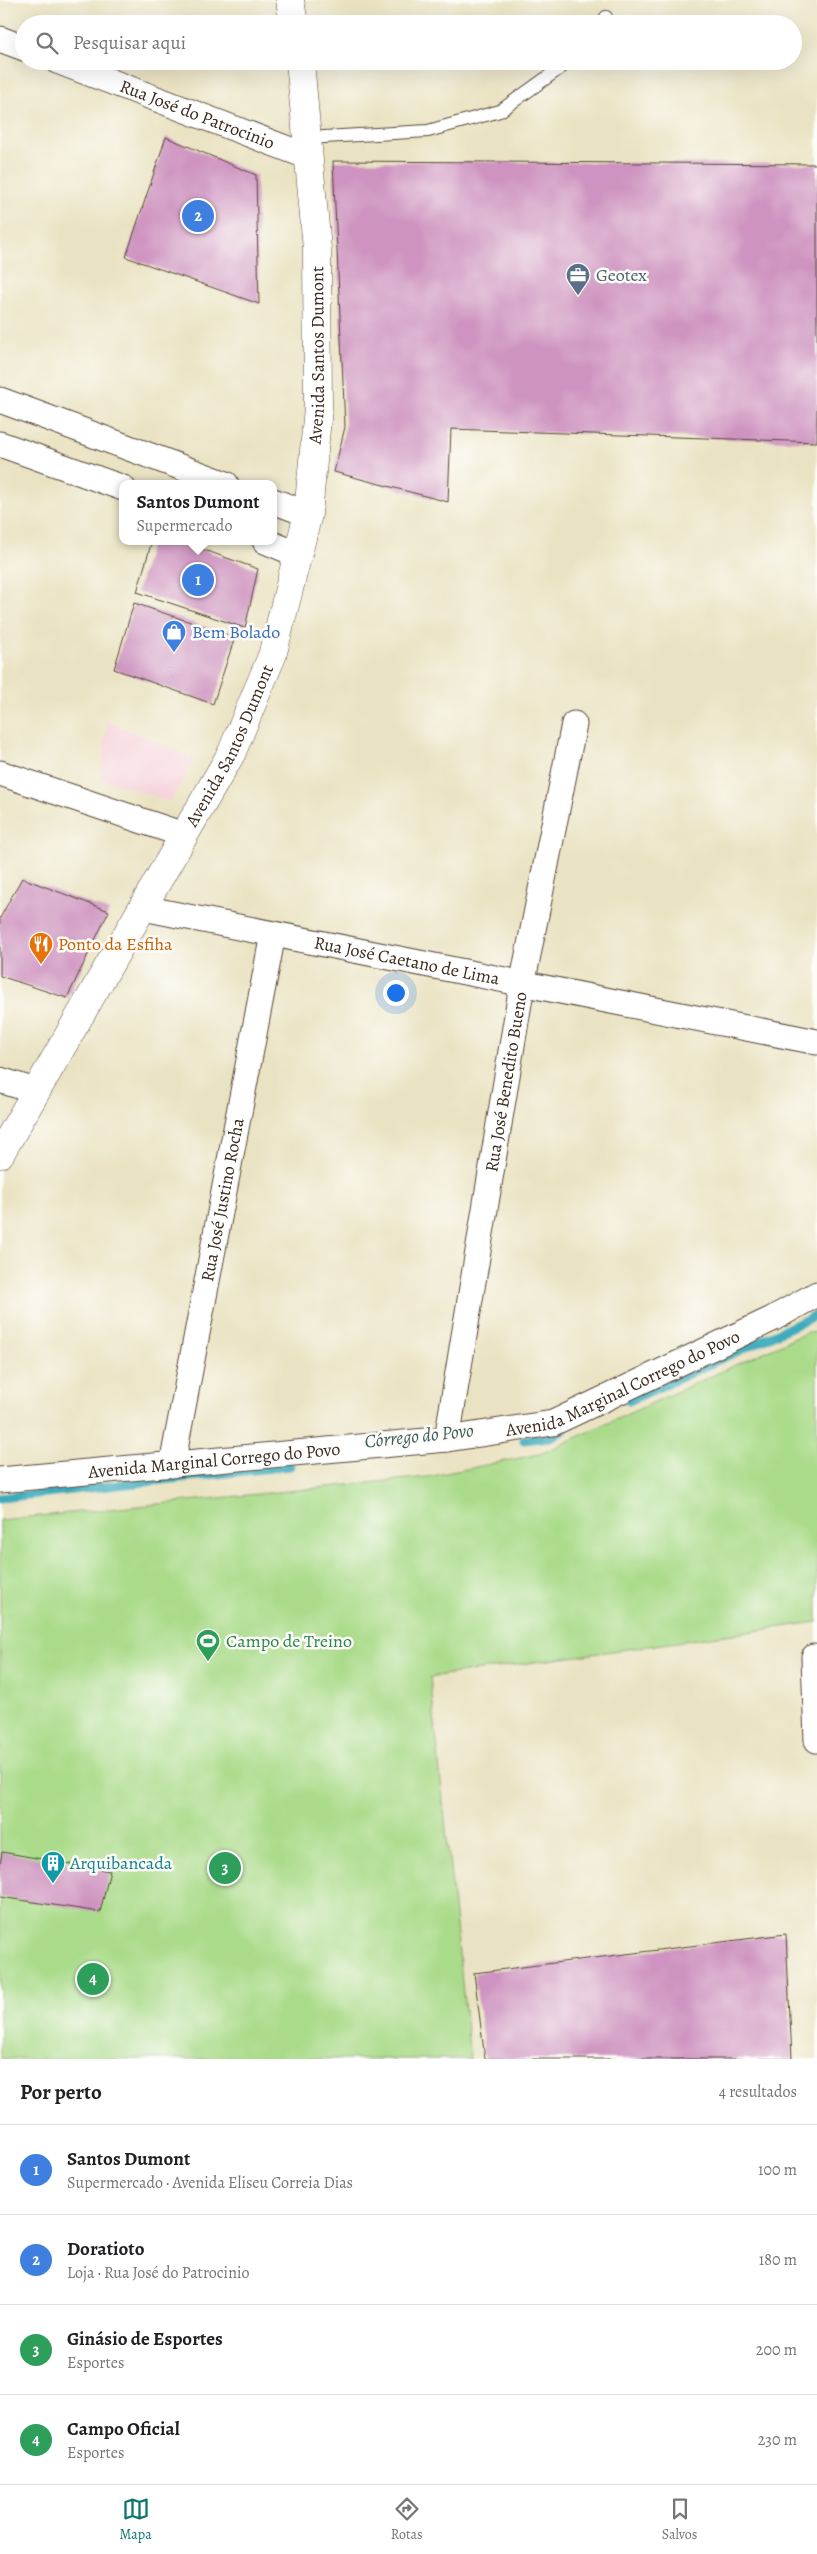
<!DOCTYPE html>
<html lang="pt">
<head>
<meta charset="utf-8">
<style>
	:root { --surface:#fff; --page:#f2f2f2; --text:#202124; --muted:#757577; --line:#e0e0e0; --accent:#0f766e }
	body { margin:0; font-family:Alegreya,serif; background:var(--page); color:var(--text) }
	.you { position:absolute; left:395px; top:992px; width:18px; height:18px; margin:-12px; border:4px solid #fff; border-radius:50%; background:#1a73e8; box-shadow:0 0 0 8px #1a73e833 }
	.badge { display:grid; place-items:center; width:32px; height:32px; border-radius:50%; background:var(--accent); color:#fff; font-size:16px; font-weight:700 }
	.pin { position:absolute; translate:-50% -50%; border:2px solid #fff; box-shadow:0 1px 5px #0006 }
	.popup { position:absolute; left:119px; top:480px; width:158px; height:65px; box-sizing:border-box; display:grid; place-content:center; border-radius:10px; background:var(--surface); filter:drop-shadow(0 1px 4px #0005); font-size:16px; white-space:nowrap; color:var(--muted) }
	.popup b { font-size:19px; color:var(--text) }
	.popup::after { content:''; position:absolute; left:50%; top:100%; margin-left:-10px; border:10px solid transparent; border-top-color:var(--surface) }
	.list { margin:0; padding:0; list-style:none }
	h2 { display:flex; justify-content:space-between; align-items:center; height:65px; margin:0; padding:0 20px; font-size:21px }
	h2 small { font-size:16px; font-weight:400; color:var(--muted) }
	.list li { display:grid; grid-template-columns:32px 1fr auto; gap:15px; align-items:center; box-sizing:border-box; height:90px; padding:0 20px; border-top:1px solid var(--line) }
	.list b { display:block; font-size:19px; white-space:nowrap }
	.list p { margin:0; font-size:16px; white-space:nowrap; color:var(--muted) }
	.list em { font-size:16px; font-style:normal; color:var(--muted) }
	.icon { flex:none; width:28px; height:28px; fill:none; stroke:currentColor; stroke-width:2; stroke-linecap:round; stroke-linejoin:round }
	.map { position:relative; flex:none; width:817px; height:2059px; overflow:hidden }
	.search { position:absolute; background:var(--surface); box-shadow:0 5px 20px #0002; left:15px; right:15px; top:15px; height:55px; display:flex; align-items:center; gap:12px; box-sizing:border-box; padding:0 18px; border-radius:28px; color:var(--muted); font-size:19px }
	.sheet { height:425px; background:var(--surface) }
	nav { display:flex; justify-content:space-around; align-items:center; box-sizing:border-box; height:70px; border-top:1px solid var(--line); background:var(--surface); font-size:14px; color:var(--muted) }
	nav a { display:grid; justify-items:center; gap:2px }
	nav .on { color:var(--accent) }
	.map>svg:first-child { display:block }
	.built { fill:#f5cfd9 }
	.green { fill:#aadb8a; stroke:#728254 }
	.lines { fill:none; stroke-linecap:round; stroke-linejoin:round }
	.stream { stroke:#3eabbd; stroke-width:9 }
	.building { fill:#ce93c0 }
	.service-casing { stroke:#554637; stroke-width:14 }
	.minor-casing { stroke:#554637; stroke-width:27 }
	.tertiary-casing { stroke:#554637; stroke-width:29 }
	.service { stroke:#fff; stroke-width:12 }
	.minor { stroke:#fff; stroke-width:25 }
	.tertiary { stroke:#fff; stroke-width:28 }
	.labels { text-anchor:middle; stroke-width:5; stroke-linejoin:round; paint-order:stroke }
	.street-label { font-size:18px; fill:#3b2a1e; stroke:#fdfcf7 }
	.service-label { font-size:18px; fill:#4e5e75; stroke:#fdfcf7; text-anchor:start }
	.shop-label { font-size:18px; fill:#366cbe; stroke:#fdfcf7; text-anchor:start }
	.food-label { font-size:18px; fill:#c56008; stroke:#fdfcf7; text-anchor:start }
	.leisure-label { font-size:18px; fill:#27864d; stroke:#fdfcf7; text-anchor:start }
	.culture-label { font-size:18px; fill:#0d838f; stroke:#fdfcf7; text-anchor:start }
	.water-label { font-size:19px; font-style:italic; fill:#3c5e5e; stroke:#fdfcf7 }
</style>
</head>
<body>
<div class="map">
<svg width="817" height="2059" viewBox="0 0 817 2059">
	<rect width="100%" height="100%" fill="#fdfcf7"/>
	<filter id="ink" filterUnits="userSpaceOnUse"><feTurbulence type="fractalNoise" baseFrequency=".02" numOctaves="2"/><feDisplacementMap in="SourceGraphic" scale="10" xChannelSelector="R" yChannelSelector="G"/><feConvolveMatrix kernelMatrix="1 2 1 2 8 2 1 2 1" color-interpolation-filters="sRGB"/></filter>
	<filter id="wash" filterUnits="userSpaceOnUse"><feTurbulence type="fractalNoise" baseFrequency=".0096" numOctaves="4" result="noise"/><feDisplacementMap in="SourceGraphic" scale="20" xChannelSelector="R" yChannelSelector="G"/><feGaussianBlur stdDeviation="1.12" result="paint"/><feColorMatrix in="noise" values="0 0 0 0 0 0 0 0 0 0 0 0 0 0 0 0 0 1.4 0 .05"/><feComposite in="paint" operator="in"/></filter>
	<g filter="url(#wash)">
		<rect width="100%" height="100%" fill="#eae3c3"/>
		<path class="built" d="M107,721L195,759L170,802L101,778Z"/>
		<path class="green" d="M808,1332L817,1333V1622L430,1677L470,2059H0V1520L427,1477L540,1454Z"/>
		<g class="lines">
			<g class="stream">
				<path d="M629,1401L817,1315"/>
				<path d="M524,1440L550,1437L563,1431"/>
				<path d="M0,1498L290,1466"/>
			</g>
		</g>
		<g id="blocks">
			<g class="building">
				<path d="M166,137L256,175L259,304L126,257Z"/>
				<path d="M333,161L817,164V442L451,429L448,502L334,472L345,427Z"/>
				<path d="M152,541H179L258,569L245,628L137,592Z"/>
				<path d="M134,603L235,637L213,704L114,669Z"/>
				<path d="M22,878L109,911L67,998L0,976V918Z"/>
				<path d="M2,1852L110,1871L100,1912L0,1897V1864Z"/>
				<path d="M786,1934L792,2059H485L474,1973Z"/>
			</g>
		</g>
	</g>
	<g filter="url(#ink)">
		<use href="#blocks" fill-opacity="0" stroke="#554637" stroke-width="1"/>
		<g class="lines">
			<defs>
				<g id="service">
					<path d="M601,24L606,17"/>
					<path d="M307,138L428,131L500,111L570,61"/>
				</g>
				<g id="minor">
					<path d="M0,39L24,48"/>
					<path id="s1" d="M57,61L309,157"/>
					<path d="M0,400L226,484"/>
					<path d="M0,444L123,488"/>
					<path d="M273,501L308,514"/>
					<path d="M265,541L299,555"/>
					<path d="M0,773L184,835"/>
					<path id="s2" d="M143,908L817,1042"/>
					<path d="M0,1080L35,1091"/>
					<path id="s3" d="M447,1439L522,985L574,724"/>
					<path id="s4" d="M172,1465L273,934"/>
					<path id="s5" d="M0,1480L447,1439L553,1423L772,1319L817,1294"/>
					<path d="M814,1657L817,1740"/>
				</g>
				<g id="tertiary">
					<path d="M290,0L294,24"/>
					<path id="s6" d="M0,1154L231,754L272,656L308,514L318,408L317,249L300,61"/>
				</g>
			</defs>
			<use href="#service" class="service-casing"/>
			<use href="#minor" class="minor-casing"/>
			<use href="#tertiary" class="tertiary-casing"/>
			<use href="#service" class="service"/>
			<use href="#minor" class="minor"/>
			<use href="#tertiary" class="tertiary"/>
		</g>
	</g>
	<defs>
		<symbol id="office-pin" viewBox="-11 -11 22 30"><path d="M0 17L-7.5 6A9.5 9.5 0 1 1 7.5 6Z" fill="#5c6f8a" stroke="#fdfcf7"/><path d="M-6-3h4V-5.5h4V-3h4V5H-6ZM-1-4.5V-3h2v-1.5ZM-6 0V1H6V0Z" fill="#fff"/></symbol>
		<symbol id="shop-pin" viewBox="-11 -11 22 30"><path d="M0 17L-7.5 6A9.5 9.5 0 1 1 7.5 6Z" fill="#3f7fe0" stroke="#fdfcf7"/><path d="M-5-2.5h2.3a2.7 3.5 0 0 1 5.4 0H5L5.5 6h-11ZM-1.5-2.5h3a1.5 2.3 0 0 0-3 0Z" fill="#fff"/></symbol>
		<symbol id="restaurant-pin" viewBox="-11 -11 22 30"><path d="M0 17L-7.5 6A9.5 9.5 0 1 1 7.5 6Z" fill="#e8710a" stroke="#fdfcf7"/><path d="M-5-6h1v4h1v-4h1v4h1v-4h1v5L-1.5 .5V6h-2V.5L-5-1ZM5-6V6H3V1.5H1.5Q1.5-4 5-6Z" fill="#fff"/></symbol>
		<symbol id="stadium-pin" viewBox="-11 -11 22 30"><path d="M0 17L-7.5 6A9.5 9.5 0 1 1 7.5 6Z" fill="#2e9e5b" stroke="#fdfcf7"/><path d="M0-5a6.5 5 0 1 0 0 10a6.5 5 0 1 0 0-10ZM-3.5-1.8h7v3.6h-7Z" fill="#fff"/></symbol>
		<symbol id="building-pin" viewBox="-11 -11 22 30"><path d="M0 17L-7.5 6A9.5 9.5 0 1 1 7.5 6Z" fill="#0f9aa8" stroke="#fdfcf7"/><path d="M-4-6H4V6H1V3H-1V6H-4ZM-2.5-4.3h1.7v1.8h-1.7ZM.8-4.3h1.7v1.8H.8ZM-2.5-1h1.7V.8h-1.7ZM.8-1h1.7V.8H.8Z" fill="#fff"/></symbol>
	</defs>
	<g fill-rule="evenodd">
		<use href="#office-pin" x="564" y="261" width="28" height="38"/>
		<use href="#shop-pin" x="160" y="618" width="28" height="38"/>
		<use href="#restaurant-pin" x="27" y="930" width="28" height="38"/>
		<use href="#stadium-pin" x="194" y="1627" width="28" height="38"/>
		<use href="#building-pin" x="39" y="1849" width="28" height="38"/>
	</g>
	<g class="labels">
		<g class="street-label">
			<text dy="6" stroke="none"><textPath href="#s1" startOffset="150">Rua José do Patrocinio</textPath></text>
			<text dy="6" stroke="none"><textPath href="#s6" startOffset="874">Avenida Santos Dumont</textPath></text>
			<text dy="6" stroke="none"><textPath href="#s6" startOffset="469">Avenida Santos Dumont</textPath></text>
			<text dy="6" stroke="none"><textPath href="#s2" startOffset="269">Rua José Caetano de Lima</textPath></text>
			<text dy="6" stroke="none"><textPath href="#s3" startOffset="362">Rua José Benedito Bueno</textPath></text>
			<text dy="6" stroke="none"><textPath href="#s4" startOffset="270">Rua José Justino Rocha</textPath></text>
			<text dy="6" stroke="none"><textPath href="#s5" startOffset="635">Avenida Marginal Corrego do Povo</textPath></text>
			<text dy="6" stroke="none"><textPath href="#s5" startOffset="215">Avenida Marginal Corrego do Povo</textPath></text>
		</g>
		<g class="service-label">
			<text x="596" y="281">Geotex</text>
		</g>
		<g class="shop-label">
			<text x="192" y="638">Bem Bolado</text>
		</g>
		<g class="food-label">
			<text x="58" y="950">Ponto da Esfiha</text>
		</g>
		<g class="leisure-label">
			<text x="226" y="1647">Campo de Treino</text>
		</g>
		<g class="culture-label">
			<text x="70" y="1869">Arquibancada</text>
		</g>
		<g class="water-label">
			<text transform="translate(419 1435) rotate(-6)" y="7">Córrego do Povo</text>
		</g>
	</g>
</svg>
<div class="you"></div>
<div class="pin badge" style="left:198px;top:580px;background:#3f7fe0">1</div>
<div class="popup"><b>Santos Dumont</b>Supermercado</div>
<div class="pin badge" style="left:198px;top:216px;background:#3f7fe0">2</div>
<div class="pin badge" style="left:225px;top:1868px;background:#2e9e5b">3</div>
<div class="pin badge" style="left:93px;top:1979px;background:#2e9e5b">4</div>
<div class="search"><svg class="icon" aria-label="search" viewBox="0 0 24 24"><circle cx="10" cy="10" r="6"/><path d="M15 15l6 6"/></svg>Pesquisar aqui</div>
</div>
<section class="sheet">
<h2>Por perto<small>4 resultados</small></h2>
<ul class="list">
<li><span class="badge" style="background:#3f7fe0">1</span><div><b>Santos Dumont</b><p>Supermercado · Avenida Eliseu Correia Dias</p></div><em>100 m</em></li>
<li><span class="badge" style="background:#3f7fe0">2</span><div><b>Doratioto</b><p>Loja · Rua José do Patrocinio</p></div><em>180 m</em></li>
<li><span class="badge" style="background:#2e9e5b">3</span><div><b>Ginásio de Esportes</b><p>Esportes</p></div><em>200 m</em></li>
<li><span class="badge" style="background:#2e9e5b">4</span><div><b>Campo Oficial</b><p>Esportes</p></div><em>230 m</em></li>
</ul>
</section>
<nav>
<a class="on"><svg class="icon" aria-label="map" viewBox="0 0 24 24"><path d="M3 6l6-2 6 2 6-2v14l-6 2-6-2-6 2zM9 4v14M15 6v14"/></svg>Mapa</a>
<a><svg class="icon" aria-label="directions" viewBox="0 0 24 24"><path d="M12 3l9 9-9 9-9-9zM9 14v-3h6M13 9l2 2-2 2"/></svg>Rotas</a>
<a><svg class="icon" aria-label="saved" viewBox="0 0 24 24"><path d="M7 4h10v16l-5-4-5 4z"/></svg>Salvos</a>
</nav>
</body>
</html>
